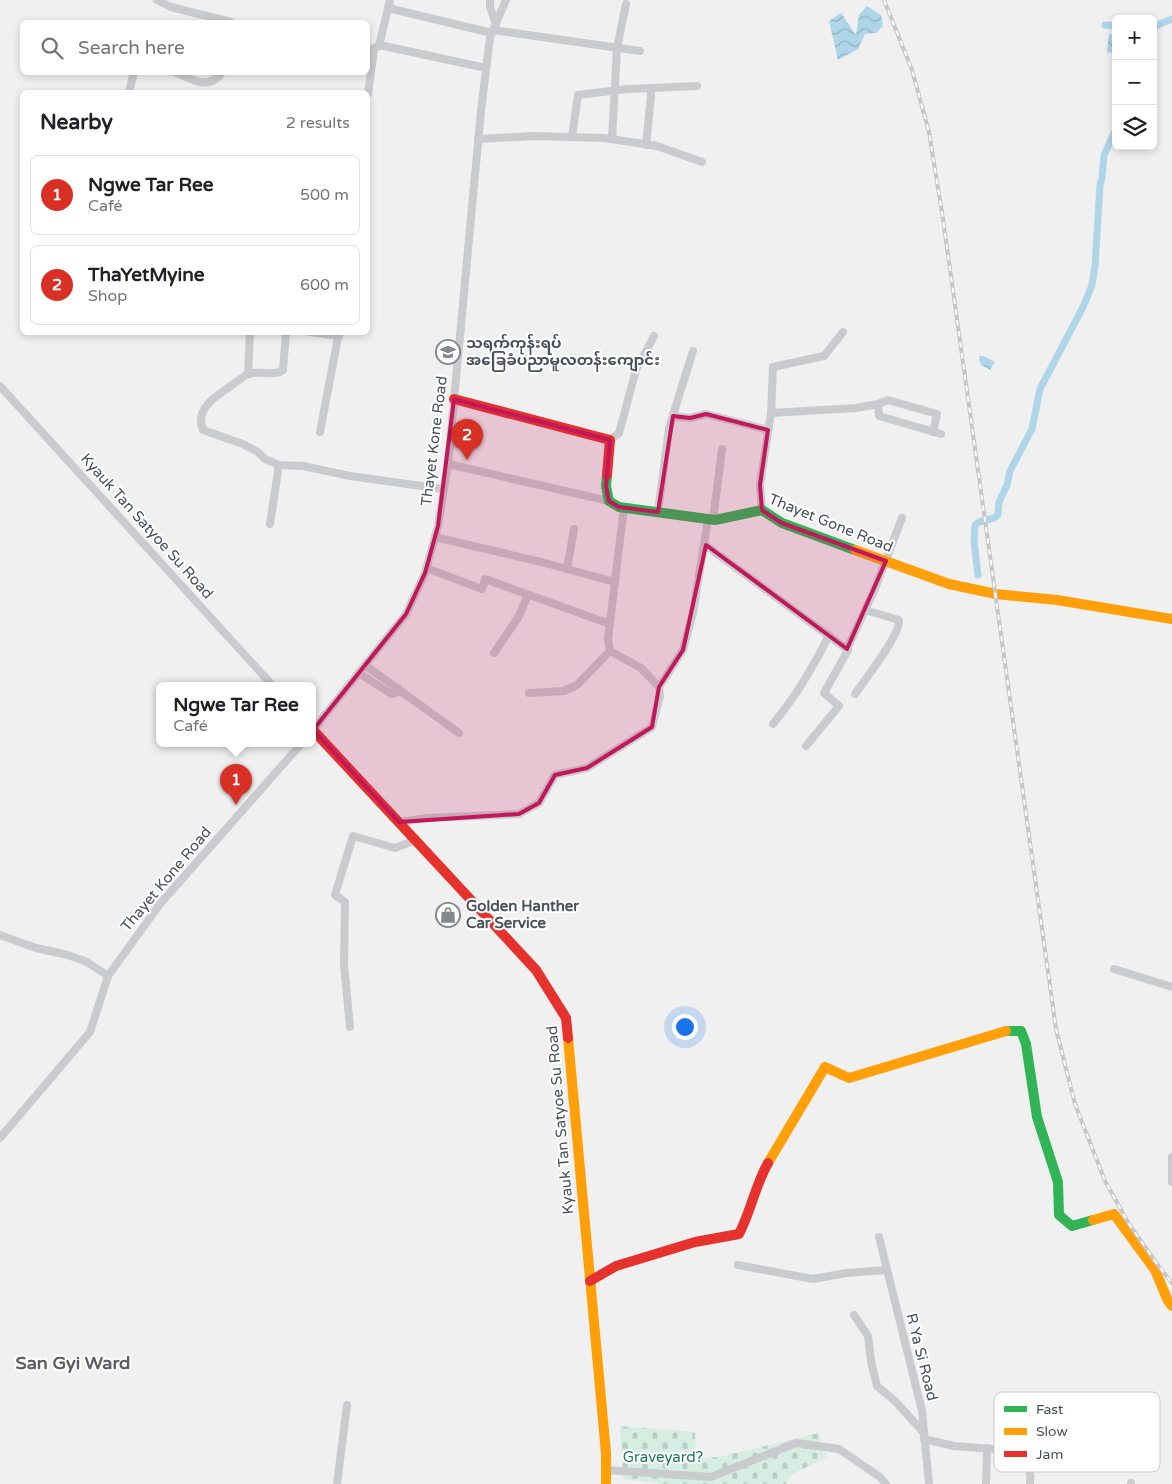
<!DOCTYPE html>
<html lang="en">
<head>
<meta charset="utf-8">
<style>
	:root { --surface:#fff; --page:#f2f2f2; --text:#202124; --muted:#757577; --line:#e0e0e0; --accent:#d93025 }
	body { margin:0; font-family:"Varela Round","Noto Sans Myanmar",sans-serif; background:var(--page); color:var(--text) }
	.controls { position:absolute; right:15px; top:15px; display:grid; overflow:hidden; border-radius:8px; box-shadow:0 2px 8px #0003 }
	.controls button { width:45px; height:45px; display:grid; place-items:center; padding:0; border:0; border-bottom:1px solid var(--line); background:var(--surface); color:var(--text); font:25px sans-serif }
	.you { position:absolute; left:684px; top:1026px; width:18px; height:18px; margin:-12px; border:4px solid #fff; border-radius:50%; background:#1a73e8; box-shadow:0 0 0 8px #1a73e833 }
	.badge { display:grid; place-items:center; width:32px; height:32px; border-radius:50%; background:var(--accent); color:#fff; font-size:16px; font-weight:700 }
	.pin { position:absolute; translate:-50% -41px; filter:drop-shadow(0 1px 2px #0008) }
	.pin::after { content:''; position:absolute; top:26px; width:18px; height:15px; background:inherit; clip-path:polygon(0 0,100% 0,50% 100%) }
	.popup { position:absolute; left:156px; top:682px; width:160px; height:65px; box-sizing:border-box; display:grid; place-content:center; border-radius:8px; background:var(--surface); filter:drop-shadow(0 1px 4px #0005); font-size:16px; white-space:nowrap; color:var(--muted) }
	.popup b { font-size:19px; color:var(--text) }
	.popup::after { content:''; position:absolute; left:50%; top:100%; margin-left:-10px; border:10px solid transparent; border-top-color:var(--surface) }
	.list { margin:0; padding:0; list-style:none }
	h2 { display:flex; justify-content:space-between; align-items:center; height:65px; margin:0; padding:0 20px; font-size:21px }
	h2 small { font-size:16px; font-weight:400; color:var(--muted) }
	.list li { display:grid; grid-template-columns:32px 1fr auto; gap:15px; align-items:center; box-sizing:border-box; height:80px; margin:0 10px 10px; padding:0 10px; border:1px solid var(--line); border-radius:8px }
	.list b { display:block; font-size:19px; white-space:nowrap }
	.list p { margin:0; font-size:16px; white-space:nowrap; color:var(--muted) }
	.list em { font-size:16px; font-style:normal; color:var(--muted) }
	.icon { flex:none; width:28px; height:28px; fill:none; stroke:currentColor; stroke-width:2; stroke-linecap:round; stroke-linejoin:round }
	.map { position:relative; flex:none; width:1172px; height:1484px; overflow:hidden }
	.search { position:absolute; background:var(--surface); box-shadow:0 2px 8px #0003; left:20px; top:20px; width:350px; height:55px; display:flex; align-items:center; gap:12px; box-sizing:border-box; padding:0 18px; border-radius:8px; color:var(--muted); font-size:19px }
	.panel { position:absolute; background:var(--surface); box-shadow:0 2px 8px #0003; left:20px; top:90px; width:350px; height:245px; border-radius:8px }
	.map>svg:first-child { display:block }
	.cemetery { fill:url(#cemetery-stones) }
	.water { fill:url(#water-waves) }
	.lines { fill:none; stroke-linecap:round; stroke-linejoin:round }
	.canal { stroke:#aed6e8; stroke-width:7 }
	.street { stroke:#cacbce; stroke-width:8 }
	.fast { stroke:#30b455; stroke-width:10 }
	.slow { stroke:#ff9f0a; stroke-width:10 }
	.jam { stroke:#e5322d; stroke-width:10 }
	.rail-casing { stroke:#c5c6c8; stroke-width:4 }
	.rail { stroke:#fff; stroke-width:2; stroke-dasharray:5.5; stroke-linecap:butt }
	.marked { fill:#c2185b; fill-opacity:0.2; stroke:#c2185b; stroke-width:4; stroke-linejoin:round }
	.labels { text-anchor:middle; stroke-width:4; stroke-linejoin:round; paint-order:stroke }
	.poi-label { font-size:15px; font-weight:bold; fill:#48505b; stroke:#fff; text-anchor:start }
	.street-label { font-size:15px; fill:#48505b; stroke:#fff }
	.park-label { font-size:15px; fill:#1e7754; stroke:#fff }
	.quarter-label { font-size:18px; font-weight:bold; fill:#5c5e63; stroke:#fff }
	.key { fill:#fff; stroke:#c8cace; stroke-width:1 }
	.key-label { font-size:14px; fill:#48505b }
</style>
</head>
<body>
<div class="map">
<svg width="1172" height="1484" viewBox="0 0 1172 1484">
	<defs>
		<pattern id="cemetery-stones" width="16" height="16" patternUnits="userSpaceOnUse" patternTransform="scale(1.25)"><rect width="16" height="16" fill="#d6ede2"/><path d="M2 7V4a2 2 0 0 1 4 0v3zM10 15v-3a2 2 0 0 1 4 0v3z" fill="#b9cdc4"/></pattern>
		<pattern id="water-waves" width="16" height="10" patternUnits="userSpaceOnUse" patternTransform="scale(1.25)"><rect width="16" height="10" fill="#aed6e8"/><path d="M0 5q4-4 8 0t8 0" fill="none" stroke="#90b0bf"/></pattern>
	</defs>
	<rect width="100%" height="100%" fill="#f0f0f0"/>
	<path class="cemetery" d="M620,1426L695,1432L696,1458L719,1457L819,1433L826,1458L792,1474L786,1484H664L623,1479Z"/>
	<g class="water">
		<path d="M867,6L881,15L883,26L876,33L865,34L858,49L838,60L829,21L841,13L856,35L859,15Z"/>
		<path d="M1109,34L1116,35V53L1107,52Z"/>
		<path d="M980,356H984L995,362L990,370L981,365L979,360Z"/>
	</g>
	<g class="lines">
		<g class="canal">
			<path d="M1105,25L1116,26"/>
			<path d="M1153,27L1172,19"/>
			<path d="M978,575L974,541L975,525L979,522L994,518L998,515L999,502L1007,485L1010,471L1032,429L1040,389L1083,307L1092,285L1095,266L1100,185L1102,178L1104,155L1116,129"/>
		</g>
		<g class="street">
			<path d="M157,0L171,7L231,22"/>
			<path d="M490,0V7L496,24"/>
			<path d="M388,8L492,33"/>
			<path d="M493,30L640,51"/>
			<path d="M379,46L390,0"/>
			<path d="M368,51L379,46H384L486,68"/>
			<path d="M175,72C191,80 210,91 222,72"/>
			<path d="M129,92L134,72"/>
			<path d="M368,94L374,49"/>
			<path d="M572,137L578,95L627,89L697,86"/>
			<path d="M478,139L534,136L604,138L657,146L702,162"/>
			<path d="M612,139L617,48L626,4"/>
			<path d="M646,145L651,96L650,88"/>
			<path d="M286,332L283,370C274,377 260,370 249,374C243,376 237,382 232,385C217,396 194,408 203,430L243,444L258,452L265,459L279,465L303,466L350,476L443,489"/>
			<path d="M310,332L339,336"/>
			<path d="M248,374L250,332"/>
			<path d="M0,386L273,686"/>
			<path d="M878,404L888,400L937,414L933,432"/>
			<path d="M771,413L856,408L878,404L879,416L941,434"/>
			<path d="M673,416L690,418L706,414L768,430"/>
			<path d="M320,432L339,332"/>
			<path d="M610,440L619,433L636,370L654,336"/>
			<path d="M448,464L609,501"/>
			<path d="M624,507L608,639L610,651L641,668L659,687"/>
			<path d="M762,510L760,485L771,413L773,367L824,356L843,332"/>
			<path d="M658,512L669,428L693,351"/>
			<path d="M713,520L722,449"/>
			<path d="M270,524L279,465"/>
			<path d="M435,537L545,563L615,582"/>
			<path d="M705,545L848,650L824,693L839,706L806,746"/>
			<path d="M426,568L482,589L485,579L610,624"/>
			<path d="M567,569L574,529"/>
			<path d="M847,649L874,591L902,518"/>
			<path d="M494,653L519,616L528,595"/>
			<path d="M366,666L459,733"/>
			<path d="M359,673L391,694L396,693L398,688"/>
			<path d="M529,693L564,691L577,685L610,651"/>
			<path d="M855,694C864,681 901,634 899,620L865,610"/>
			<path d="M773,724C796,696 813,668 829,635"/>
			<path d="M312,731L406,614L425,573L438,526L448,464L481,111L490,37L506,0"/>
			<path d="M399,822L427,818L519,814L539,803L555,775L587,768L652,727L660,696L659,687L683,650L693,613L708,519"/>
			<path d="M0,935L36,948L68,955L87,962L108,976"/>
			<path d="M1114,969L1172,987"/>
			<path d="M350,1027L344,964L345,902L335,895L353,836L395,848L416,840"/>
			<path d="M0,1138L90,1032L108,976L160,904L301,744"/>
			<path d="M1172,1157V1182"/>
			<path d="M879,1237L922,1411L929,1484"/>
			<path d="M738,1265L813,1279L846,1273L887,1270"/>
			<path d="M854,1315L868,1336L871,1361L877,1386L895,1401L924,1433"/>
			<path d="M924,1439L954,1446L1031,1452L1030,1484"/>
			<path d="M606,1470L711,1477L796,1443L839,1449L880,1477L886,1484"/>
			<path d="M1131,1483V1484"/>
			<path d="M337,1484L347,1405"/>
			<path d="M986,1484L987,1448"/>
		</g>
		<g class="fast">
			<path d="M607,475L606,486L609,501L619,507L715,520L762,510L782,523L855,550"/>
			<path d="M1006,1031H1021L1026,1044L1037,1117L1058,1182L1059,1215L1072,1226L1093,1220"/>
		</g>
		<g class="slow">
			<path d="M855,550L949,584L996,594L1057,600L1172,619"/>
			<path d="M568,1038L606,1453V1484"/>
			<path d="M768,1163L825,1067L849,1078L1006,1031"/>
			<path d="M1093,1220L1114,1214L1155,1270L1168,1301L1172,1306"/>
		</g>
		<g class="jam">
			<path d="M454,399L610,440L607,475"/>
			<path d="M312,729L536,970L566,1018L568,1038"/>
			<path d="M590,1281L616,1266L695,1242L739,1234C751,1211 755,1186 768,1163"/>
		</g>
		<defs>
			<path id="rail" d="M884,0L912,70L929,132L943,219L1056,1029L1075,1104L1105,1181L1129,1224L1157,1264L1172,1283"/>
		</defs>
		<use href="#rail" class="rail-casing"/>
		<use href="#rail" class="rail"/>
	</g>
	<path class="marked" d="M454,399L610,440L606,486L609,501L619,507L658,512L673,416L690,418L706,414L768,430L760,485L762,510L782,523L886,561L847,649L706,545L683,650L659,687L652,727L587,768L555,775L539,803L519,814L399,822L313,730L406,614L425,573L438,526Z"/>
	<defs>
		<symbol id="school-ring" viewBox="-11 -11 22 22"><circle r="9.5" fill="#fff" stroke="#83888f" stroke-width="1.5"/><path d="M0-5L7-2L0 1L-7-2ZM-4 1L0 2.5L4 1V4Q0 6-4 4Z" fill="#83888f"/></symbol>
		<symbol id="shop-ring" viewBox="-11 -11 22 22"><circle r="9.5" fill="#fff" stroke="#83888f" stroke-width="1.5"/><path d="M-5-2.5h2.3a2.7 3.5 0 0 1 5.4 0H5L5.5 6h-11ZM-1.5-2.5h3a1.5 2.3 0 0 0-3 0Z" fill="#83888f"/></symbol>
	</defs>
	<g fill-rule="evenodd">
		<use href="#school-ring" x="434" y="338" width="28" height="28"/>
		<use href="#shop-ring" x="434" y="901" width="28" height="28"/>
	</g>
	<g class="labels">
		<g class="poi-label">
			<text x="466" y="348">သရက်ကုန်းရပ်<tspan x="466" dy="17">အခြေခံပညာမူလတန်းကျောင်း</tspan></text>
			<text x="466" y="911">Golden Hanther<tspan x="466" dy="17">Car Service</tspan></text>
		</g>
		<g class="street-label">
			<text transform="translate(434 441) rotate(-83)" y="5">Thayet Kone Road</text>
			<text transform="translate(831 523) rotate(22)" y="5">Thayet Gone Road</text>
			<text transform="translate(147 526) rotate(48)" y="5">Kyauk Tan Satyoe Su Road</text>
			<text transform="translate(166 879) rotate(-50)" y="5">Thayet Kone Road</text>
			<text transform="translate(560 1120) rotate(-95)" y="5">Kyauk Tan Satyoe Su Road</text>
			<text transform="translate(922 1357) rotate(76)" y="5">R Ya Si Road</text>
		</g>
		<g class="park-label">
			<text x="663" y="1462">Graveyard?</text>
		</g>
		<g class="quarter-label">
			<text x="73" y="1369">San Gyi Ward</text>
		</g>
	</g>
	<rect x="994" y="1392" width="166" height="80" rx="8" class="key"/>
	<rect x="1004" y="1406" width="23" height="6" fill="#30b455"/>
	<rect x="1004" y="1428" width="23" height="7" fill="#ff9f0a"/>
	<rect x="1004" y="1451" width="23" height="6" fill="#e5322d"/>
	<g class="key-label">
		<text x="1036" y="1414">Fast</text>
		<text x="1036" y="1436">Slow</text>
		<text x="1036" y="1459">Jam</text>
	</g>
</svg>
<div class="controls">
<button>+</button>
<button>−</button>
<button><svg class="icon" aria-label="layers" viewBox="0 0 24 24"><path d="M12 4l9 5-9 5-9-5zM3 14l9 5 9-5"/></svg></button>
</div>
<div class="you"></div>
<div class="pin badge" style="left:236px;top:805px">1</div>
<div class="popup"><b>Ngwe Tar Ree</b>Café</div>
<div class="pin badge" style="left:467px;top:460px">2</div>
<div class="search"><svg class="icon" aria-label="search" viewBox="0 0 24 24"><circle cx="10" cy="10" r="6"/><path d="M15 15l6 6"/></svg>Search here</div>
<section class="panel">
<h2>Nearby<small>2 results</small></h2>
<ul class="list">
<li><span class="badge">1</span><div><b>Ngwe Tar Ree</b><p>Café</p></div><em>500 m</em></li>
<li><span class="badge">2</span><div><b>ThaYetMyine</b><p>Shop</p></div><em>600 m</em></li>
</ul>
</section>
</div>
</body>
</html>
